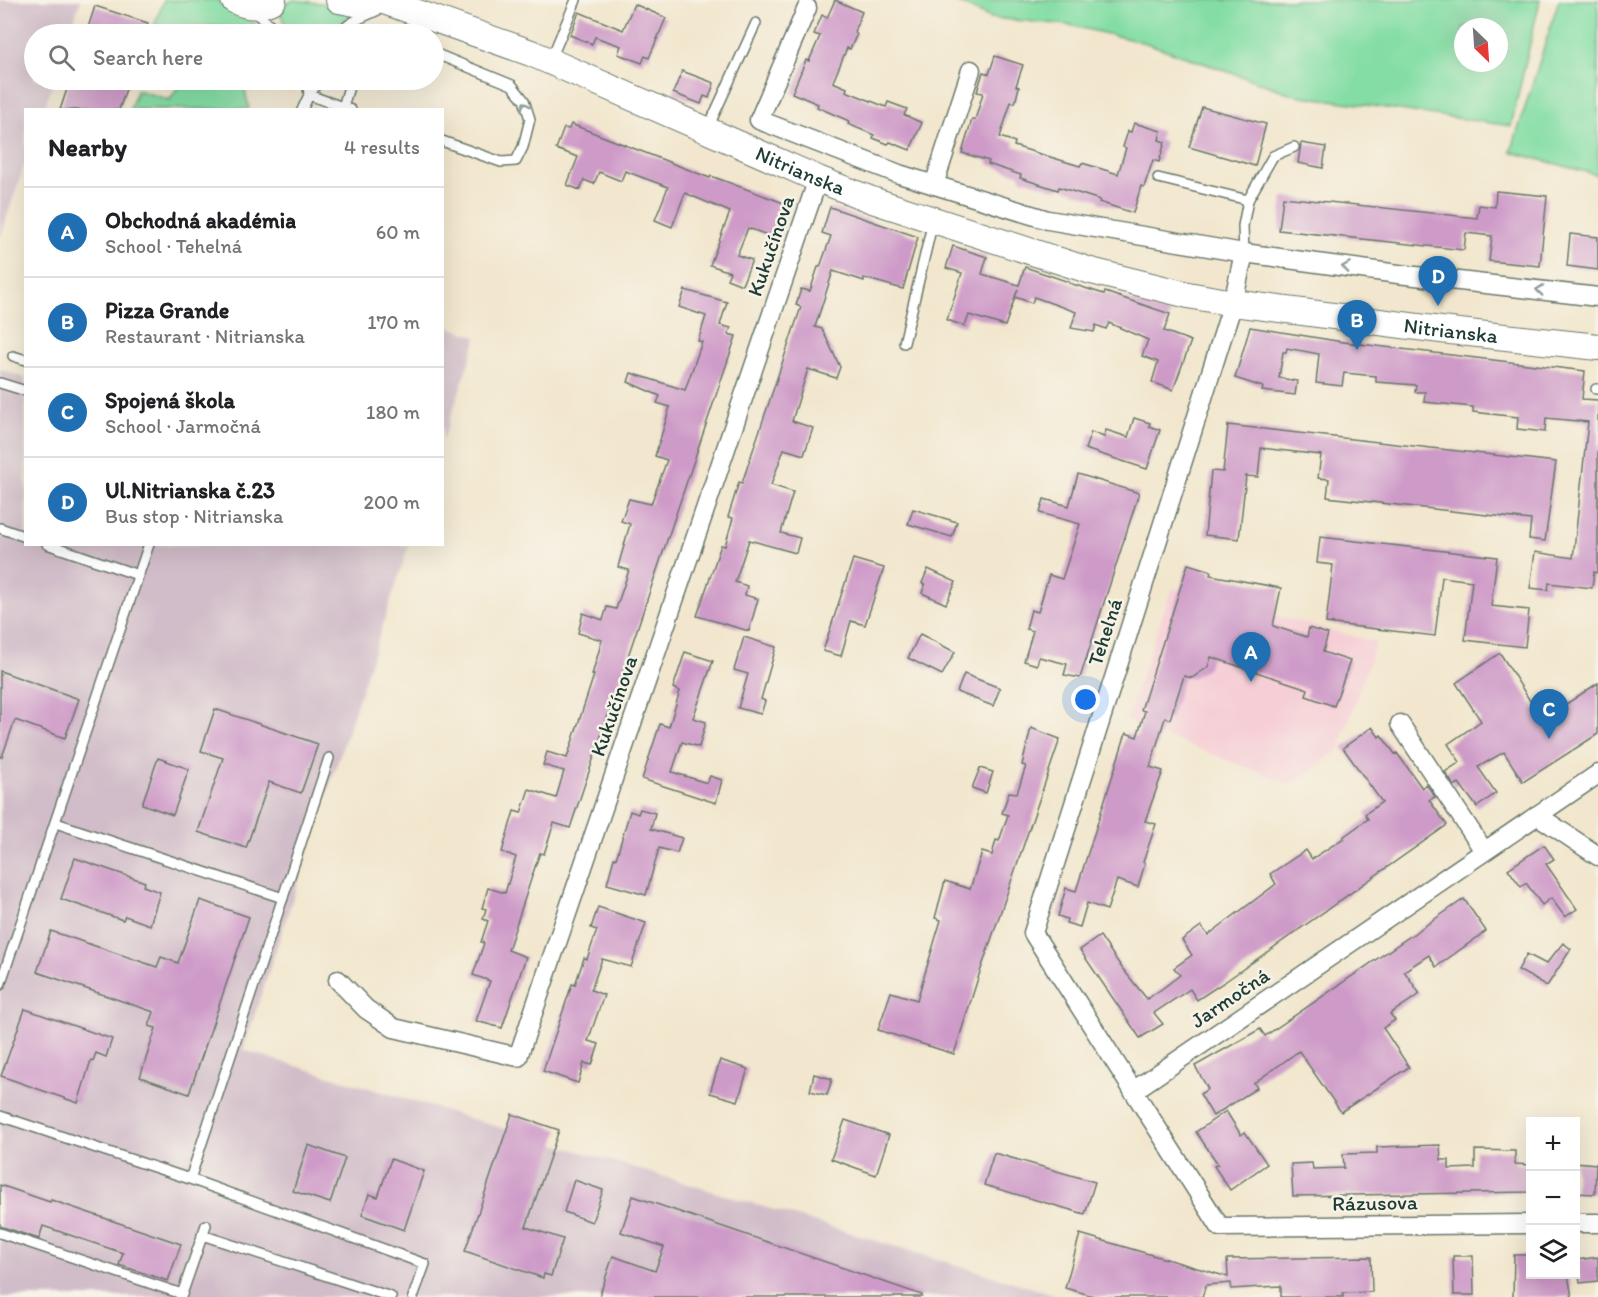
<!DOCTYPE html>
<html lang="en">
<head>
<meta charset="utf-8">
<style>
	:root { --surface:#fff; --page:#f6f6f6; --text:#202124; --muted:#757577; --line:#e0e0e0; --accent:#1f6fb2 }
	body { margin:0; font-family:Itim,sans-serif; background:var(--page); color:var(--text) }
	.controls { position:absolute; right:18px; bottom:18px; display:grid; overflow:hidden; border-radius:0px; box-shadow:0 6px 24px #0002 }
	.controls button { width:54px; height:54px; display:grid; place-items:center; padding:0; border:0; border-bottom:2px solid var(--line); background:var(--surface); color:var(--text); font:30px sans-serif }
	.compass { position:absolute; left:1454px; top:18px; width:54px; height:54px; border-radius:50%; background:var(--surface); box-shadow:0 6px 24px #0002; rotate:155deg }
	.you { position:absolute; left:1086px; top:700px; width:21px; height:21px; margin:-15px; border:4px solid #fff; border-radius:50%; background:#1a73e8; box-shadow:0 0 0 9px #1a73e833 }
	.badge { display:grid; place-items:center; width:39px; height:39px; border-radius:50%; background:var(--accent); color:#fff; font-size:20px; font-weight:700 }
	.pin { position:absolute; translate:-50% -50px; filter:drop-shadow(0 2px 3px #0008) }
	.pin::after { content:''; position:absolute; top:32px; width:21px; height:18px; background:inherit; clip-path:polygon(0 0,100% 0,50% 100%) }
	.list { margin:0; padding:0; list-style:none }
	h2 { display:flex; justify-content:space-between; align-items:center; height:78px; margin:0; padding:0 24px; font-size:26px }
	h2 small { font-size:20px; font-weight:400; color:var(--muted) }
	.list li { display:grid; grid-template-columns:39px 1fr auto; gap:18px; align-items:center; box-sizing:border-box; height:90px; padding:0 24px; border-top:2px solid var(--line) }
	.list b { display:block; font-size:22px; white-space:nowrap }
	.list p { margin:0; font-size:20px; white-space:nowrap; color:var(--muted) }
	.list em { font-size:20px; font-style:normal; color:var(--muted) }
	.icon { flex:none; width:33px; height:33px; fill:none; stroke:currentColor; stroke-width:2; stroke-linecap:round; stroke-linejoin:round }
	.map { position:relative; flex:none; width:1598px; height:1297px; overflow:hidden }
	.search { position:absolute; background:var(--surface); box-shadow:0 6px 24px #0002; left:24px; top:24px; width:420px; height:66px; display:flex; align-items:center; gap:15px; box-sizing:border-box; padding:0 21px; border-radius:33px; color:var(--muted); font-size:22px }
	.panel { position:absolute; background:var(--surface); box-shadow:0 6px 24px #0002; left:24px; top:108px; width:420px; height:438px; border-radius:0px }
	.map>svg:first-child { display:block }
	.built { fill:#f6cfd6 }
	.industrial { fill:#d1bdc9 }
	.green { fill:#84dea4; stroke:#528e6c; stroke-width:1.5; fill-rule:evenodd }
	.building { fill:#ce9ac8 }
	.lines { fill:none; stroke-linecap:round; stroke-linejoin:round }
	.lane-casing { stroke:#69786a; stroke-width:12 }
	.street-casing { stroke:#69786a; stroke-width:21 }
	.secondary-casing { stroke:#69786a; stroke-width:28 }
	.lane { stroke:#fff; stroke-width:9 }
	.street { stroke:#fff; stroke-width:18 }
	.secondary { stroke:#fff; stroke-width:26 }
	.oneway { stroke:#8f9e9a }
	.labels { text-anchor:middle; stroke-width:5; stroke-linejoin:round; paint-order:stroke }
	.street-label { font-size:21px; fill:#1f3d34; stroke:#f7f3e8 }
</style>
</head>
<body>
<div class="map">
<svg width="1598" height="1297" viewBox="0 0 1598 1297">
	<rect width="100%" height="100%" fill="#f7f3e8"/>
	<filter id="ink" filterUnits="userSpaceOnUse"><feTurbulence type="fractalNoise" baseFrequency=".0167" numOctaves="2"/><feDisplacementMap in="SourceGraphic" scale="12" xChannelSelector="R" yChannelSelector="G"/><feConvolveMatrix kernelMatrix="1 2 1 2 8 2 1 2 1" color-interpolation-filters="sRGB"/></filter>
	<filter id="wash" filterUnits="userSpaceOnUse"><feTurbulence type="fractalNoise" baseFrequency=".008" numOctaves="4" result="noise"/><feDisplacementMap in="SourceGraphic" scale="24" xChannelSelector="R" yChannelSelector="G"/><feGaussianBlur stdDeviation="1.35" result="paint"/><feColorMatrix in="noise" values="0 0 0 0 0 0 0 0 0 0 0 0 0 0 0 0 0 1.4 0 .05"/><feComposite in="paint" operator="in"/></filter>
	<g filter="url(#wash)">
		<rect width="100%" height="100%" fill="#f2e7ce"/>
		<path class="built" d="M1172,588L1376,642L1339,750L1291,785L1126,721Z"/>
		<g class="industrial">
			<path d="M0,0H81L69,34H34V80H54L44,109L26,110L25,163L0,238Z"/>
			<path d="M443,325L477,337L443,441L442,325Z"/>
			<path d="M0,369L25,378L26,544L409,545L243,1050L1063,1297H0Z"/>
		</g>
		<g class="green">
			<path d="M164,0H218L225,8L250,20L267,34H243L223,27L207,26L193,27L170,34H151Z"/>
			<path d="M294,0L353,7L366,12C353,16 338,22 331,34H295C286,27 278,17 282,5Z"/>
			<path d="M952,0H1540L1511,126L1295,95L1146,43L1069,25L991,18ZM1463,27H1499V63H1463Z"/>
			<path d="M1559,0H1598V175L1511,152Z"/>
			<path d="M182,80H237L245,90L249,109H130L137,90L170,100Z"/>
		</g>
		<g id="blocks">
			<g class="building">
				<path d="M835,0L862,12L854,32L857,34L850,49L847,48L833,82L847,88L846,91L886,107L888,102L907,109L904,115L922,123L910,150L890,142L888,144L873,138L874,135L848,124L849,121L817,107L818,104L792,93L806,60L809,61L820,36L814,34L822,15L827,18Z"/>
				<path d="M634,4L666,18L649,58L645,56L642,63L618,54L621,46L595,37L592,44L570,35L579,12L623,30Z"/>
				<path d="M95,6L148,23L144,34H86Z"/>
				<path d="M995,56L1023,65L1016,86L1019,87L1015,103L1011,102L1000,137L1015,142L1014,146L1080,166L1082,163L1118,174L1126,148L1123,147L1128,131L1131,132L1134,123L1161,131L1159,140L1165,142L1159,162L1153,160L1144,187L1141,186L1133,213L1099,202L1100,200L1059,187L1058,190L1020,178L1021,175L988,164L989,161L962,153L972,119L975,120L983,93L977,92L983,72L989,74Z"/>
				<path d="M682,71L714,83L709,98L704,96L701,104L673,93Z"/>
				<path d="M70,80H129L119,110H60Z"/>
				<path d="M1202,107L1266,124L1255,166L1189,147Z"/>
				<path d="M571,124L710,178L711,176L789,205L779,234L772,231L770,236L748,228L737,255L752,260L742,285L727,279L730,272L710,265L730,212L685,193L672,227L655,220L668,187L625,171L621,181L599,172L594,184L584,180L580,190L567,185L578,157L556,149L564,128L569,129Z"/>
				<path d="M1301,143L1326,147L1323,168L1298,163Z"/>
				<path d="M1496,191L1547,196L1540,266L1489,261L1492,236L1466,233L1464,250L1279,230L1283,197L1477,218L1479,205L1495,207Z"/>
				<path d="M830,207L918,237L903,289L864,278V281L833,271L815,327L822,329L840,367L836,378L808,369L792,421L813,428L804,455L784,449L771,485L793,492L781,533L800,538L796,553L749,540L735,582L747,586L745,595L758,599L749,631L697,616L721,545L725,546L733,518L728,517L739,482L742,483L801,307L796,305L801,289L810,291L818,267H820L831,236L822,233Z"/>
				<path d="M1570,234L1598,237V270L1567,266Z"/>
				<path d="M953,246L987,257L982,274L1019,285L1025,267L1069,282V283L1104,294L1105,292L1170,314L1164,331L1191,341L1173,390L1152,382L1158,362L1142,356L1148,340L1109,323L1106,329L1096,325L1094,332L1071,328L1076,312L1034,297L1032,303L1015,297L1018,289L1005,326L969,315L965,326L947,320L962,273L946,268Z"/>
				<path d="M685,290L727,302L720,325L731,328L728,334L736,336L570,828L554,823L544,854L540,853L536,864L508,950L526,957L502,1028L476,1021L490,981L473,975L484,943L481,942L488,921L483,919L486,909L482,908L488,888L505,893L516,857L502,852L514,811L521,813L529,789L556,798L564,771L543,765L547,752L567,758L594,675H592L602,640L578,633L583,613L603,620L607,607L616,609L629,570L618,567L630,524L621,521L629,499L651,504L667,460L655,456L670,407L657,403L660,396L628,382L631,373L685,390L702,342L698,341L706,316L679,307Z"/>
				<path d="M1250,327L1343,342L1585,371L1582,399L1598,400V573L1594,572L1592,588L1549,583L1548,590L1530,588L1535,552L1573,558L1588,422L1546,418L1545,432L1517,429L1518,417L1473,412V407L1424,402L1425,392H1415L1416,385L1376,382V376L1344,373L1342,386L1316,383L1319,354L1287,348L1286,352H1283L1279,378L1297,381L1295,395L1262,391L1263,387L1235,378Z"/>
				<path d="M1134,418L1150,423L1149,426L1160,430L1147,469L1085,449L1091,432L1104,437L1106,430L1128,437Z"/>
				<path d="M1228,425L1556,462L1545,541L1529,539L1531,520L1327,497L1329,479L1318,478L1321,455L1261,448L1258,477L1246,476L1239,539L1205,535L1211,471L1223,472Z"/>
				<path d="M1078,474L1139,493L1080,678L1064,675L1067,664L1039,657L1037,665L1024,661L1033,631L1026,629L1031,610L1038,612L1049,575L1062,579L1080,524L1040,513L1044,499L1069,506Z"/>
				<path d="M913,509L957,522L952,537L908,524Z"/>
				<path d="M1320,537L1497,557L1491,606L1529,610L1525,647L1465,640L1472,581L1442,577L1435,636L1326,623L1333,565L1317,563Z"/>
				<path d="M853,559L884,568L865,625L851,621L841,656L823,651Z"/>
				<path d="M1188,564L1211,571L1210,575L1281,588L1273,626L1307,637L1309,628L1328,634L1323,652L1350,661L1334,706L1306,696L1308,689L1211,657L1208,667L1192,678L1184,676L1170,719L1165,718L1150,767L1163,771L1145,821L1156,824L1143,862L1145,863L1138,887L1117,880L1107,910L1087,903L1080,927L1066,923L1067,919L1058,916L1066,888L1076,891L1126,733L1137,737L1145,711L1141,710Z"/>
				<path d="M928,569L956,582L946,604L922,593L925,584L922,583Z"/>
				<path d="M920,634L955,652L942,675L908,658Z"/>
				<path d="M744,637L776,647L761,699L765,701L761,714L738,708L748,674L734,670Z"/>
				<path d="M685,652L713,661L693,718L706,722L699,747L682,742L672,772L707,783L710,776L722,780L716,803L642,779L660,724L669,727L680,691L673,688Z"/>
				<path d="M1500,653L1542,720L1598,683V734L1523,782L1504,752L1478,767L1496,793L1477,807L1459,783L1454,786L1445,772L1460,762L1448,744L1481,721L1456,683Z"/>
				<path d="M0,671L79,699L65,738L15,720L2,757H0Z"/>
				<path d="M964,674L1000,688L993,706L957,692Z"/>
				<path d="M215,709L318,744L301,793L269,782L246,848L198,832L223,758L201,751Z"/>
				<path d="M1372,727L1379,737L1381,735L1395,754L1397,753L1422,788L1426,784L1435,797L1429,800L1447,825L1226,981L1197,1000L1190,989L1154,1013L1163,1024L1140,1038L1080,950L1100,936L1122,968L1147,999L1163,988L1180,975L1174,968L1192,955L1182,940L1201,926L1208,935L1276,884L1270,874L1306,850L1312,859L1344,838L1343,837L1368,819L1365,814L1382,802L1343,748Z"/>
				<path d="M1031,728L1060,739L979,975L954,1054L878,1030L891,992L917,1000L941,920L935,918L945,881L970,889L982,852L992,855L996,840L999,841L1008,815L1002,813L1009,792L1017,793L1026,766L1022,765Z"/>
				<path d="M158,758L189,769L173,815L142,804Z"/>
				<path d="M980,768L993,772L986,793L972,788Z"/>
				<path d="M640,809L655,813L651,829L682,838L677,853L659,848L646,895L607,884L614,858L616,859L630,811L638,814Z"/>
				<path d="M1544,845L1554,859L1546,864L1577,909L1565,917L1551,898L1542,905L1526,883L1521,887L1508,869Z"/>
				<path d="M75,858L145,882L143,886L160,892L150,925L125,916L123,920L61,899Z"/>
				<path d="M1464,899L1486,931L1436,967L1429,955L1404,971L1420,994L1390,1014L1395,1020L1383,1028L1409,1067L1341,1112L1299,1051L1254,1083L1257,1088L1213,1116L1200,1094L1208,1089L1195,1066L1260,1029L1265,1036Z"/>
				<path d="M200,900L249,917L189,1094L140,1077L156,1028L149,1026L154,1012L37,972L51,931L157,967L161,957L178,963Z"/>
				<path d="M598,907L646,923L631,967L602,959L591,990L604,995L588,1041L599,1044L592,1065L584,1063L578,1083L543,1071L572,984L575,985L584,958L587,959L597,930L591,928Z"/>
				<path d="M1563,943L1571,949L1547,986L1518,970L1527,954L1546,964Z"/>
				<path d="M25,1009L112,1039L106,1057L96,1053L93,1061L91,1060L78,1103L1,1076Z"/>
				<path d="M720,1060L748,1069L738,1101L710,1093Z"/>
				<path d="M814,1074L832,1079L827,1095L810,1091Z"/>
				<path d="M1226,1111L1241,1135L1245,1132L1267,1164L1230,1190L1214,1166L1218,1164L1196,1132Z"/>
				<path d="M512,1114L559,1130L526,1227L563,1239L551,1276L544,1274L543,1278L465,1251Z"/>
				<path d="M845,1120L889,1135L876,1175L831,1159Z"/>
				<path d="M308,1145L345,1158L330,1203L293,1191Z"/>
				<path d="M1440,1145L1441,1160H1449V1169L1475,1168V1150L1515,1151V1164L1530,1165V1192L1293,1196L1291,1164L1312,1163L1313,1169L1344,1168L1343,1154L1377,1153V1147Z"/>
				<path d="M994,1153L1095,1182L1085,1214L984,1185Z"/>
				<path d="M391,1159L424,1171L404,1230L362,1215L369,1194L378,1197Z"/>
				<path d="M1575,1162L1596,1164L1595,1194L1575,1193Z"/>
				<path d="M574,1180L603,1190L592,1222L564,1212Z"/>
				<path d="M0,1185L50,1202L51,1200L181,1244L168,1281L119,1265L123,1253L43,1226L39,1239L0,1226Z"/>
				<path d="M633,1196L922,1295V1297H599L613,1256L655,1271L664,1247L621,1232Z"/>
				<path d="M1080,1234L1228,1277L1227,1259L1371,1257L1372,1292L1343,1293V1297H1281V1286L1231,1289V1283L1206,1285L1202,1297H1097L1065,1288Z"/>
				<path d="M1514,1255H1530V1275H1568L1572,1297H1513Z"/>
				<path d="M1453,1256H1473L1474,1295H1454Z"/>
				<path d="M1598,1257V1281L1580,1283L1577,1260Z"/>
			</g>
		</g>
	</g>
	<g filter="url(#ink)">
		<use href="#blocks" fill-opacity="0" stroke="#69786a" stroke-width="1.5"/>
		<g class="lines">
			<defs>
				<g id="lane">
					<path d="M254,12L282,34"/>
					<path d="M339,34C350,20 369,15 385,7"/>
					<path d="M434,53L512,85L524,100L530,119L523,147L516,161L501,162L442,141"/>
					<path d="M551,59L576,0"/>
					<path d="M320,80L309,95L351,110"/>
					<path d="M343,107L351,80"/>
					<path d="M302,110L309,95L307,80"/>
					<path d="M708,128L756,23"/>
					<path d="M1158,178L1248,200L1243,226L1244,253"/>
					<path d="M1248,200L1273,156L1294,147"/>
					<path d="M904,343L933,221"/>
					<path d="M13,356L26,360"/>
					<path d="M0,383L26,391"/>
					<path d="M1596,389H1598"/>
					<path d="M0,528L26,537"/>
					<path d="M47,544L138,575"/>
					<path d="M56,823L283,898"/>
					<path d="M0,985L149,544"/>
					<path d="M0,1116L190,1179L425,1264L413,1297"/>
					<path d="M190,1179L329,758"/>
					<path d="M0,1233L182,1294"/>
					<path d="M202,1235L391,1297"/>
					<path d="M181,1297L206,1225"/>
				</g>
				<g id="street">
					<path d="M807,8L759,120L899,174L1048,220L1244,253L1398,274L1598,297"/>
					<path d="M934,185L971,70"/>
					<path d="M1244,253L1233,303L1033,933L1220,1227L1530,1224"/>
					<path d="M1400,724L1484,851"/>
					<path d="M1537,815L1598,856"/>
					<path d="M338,980L366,1009L394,1028L518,1057L818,179"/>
					<path d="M1133,1091L1598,774"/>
					<path d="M1576,1223H1598"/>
				</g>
				<g id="secondary">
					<path d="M234,0C247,7 259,8 273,0"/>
					<path d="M339,0L355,3L365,0"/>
					<path id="s1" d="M381,0L531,53L818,179L872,200L1091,271L1188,295L1233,303L1441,330L1598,347"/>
				</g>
			</defs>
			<use href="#lane" class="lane-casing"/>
			<use href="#street" class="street-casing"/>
			<use href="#secondary" class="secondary-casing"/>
			<use href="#lane" class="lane"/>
			<use href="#street" class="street"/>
			<use href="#secondary" class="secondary"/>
		</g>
		<defs><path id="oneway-chevron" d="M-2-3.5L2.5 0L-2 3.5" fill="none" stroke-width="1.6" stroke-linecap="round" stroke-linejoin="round" transform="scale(1.5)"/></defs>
		<g class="oneway">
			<use href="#oneway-chevron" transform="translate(525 106) rotate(-112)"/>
			<use href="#oneway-chevron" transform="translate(1346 267) rotate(-172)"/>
			<use href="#oneway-chevron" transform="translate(1540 290) rotate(-173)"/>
		</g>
	</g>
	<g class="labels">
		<g class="street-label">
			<text dy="7" stroke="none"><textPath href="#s1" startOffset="453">Nitrianska</textPath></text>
			<text transform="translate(771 246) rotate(-71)" y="7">Kukučínova</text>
			<text dy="7" stroke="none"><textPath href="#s1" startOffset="1126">Nitrianska</textPath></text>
			<text transform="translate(1105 632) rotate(-72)" y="7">Tehelná</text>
			<text transform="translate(614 706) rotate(-71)" y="7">Kukučínova</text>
			<text transform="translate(1230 998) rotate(-34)" y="7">Jarmočná</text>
			<text transform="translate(1375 1203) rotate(-1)" y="7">Rázusova</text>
		</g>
	</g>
</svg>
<div class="controls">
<button>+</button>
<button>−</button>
<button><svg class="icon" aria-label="layers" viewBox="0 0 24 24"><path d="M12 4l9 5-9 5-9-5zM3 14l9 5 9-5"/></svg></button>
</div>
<svg class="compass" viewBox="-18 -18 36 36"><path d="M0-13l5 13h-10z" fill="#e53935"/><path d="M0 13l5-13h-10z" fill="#757577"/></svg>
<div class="you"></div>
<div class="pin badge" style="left:1251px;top:682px">A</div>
<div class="pin badge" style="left:1357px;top:350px">B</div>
<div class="pin badge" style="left:1549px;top:739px">C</div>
<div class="pin badge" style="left:1438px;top:306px">D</div>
<div class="search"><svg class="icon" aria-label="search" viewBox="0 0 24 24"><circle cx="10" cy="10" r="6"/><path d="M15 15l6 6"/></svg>Search here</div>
<section class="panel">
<h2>Nearby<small>4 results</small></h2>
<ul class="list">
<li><span class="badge">A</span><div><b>Obchodná akadémia</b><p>School · Tehelná</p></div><em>60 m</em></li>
<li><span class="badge">B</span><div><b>Pizza Grande</b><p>Restaurant · Nitrianska</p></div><em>170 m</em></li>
<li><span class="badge">C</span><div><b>Spojená škola</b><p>School · Jarmočná</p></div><em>180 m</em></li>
<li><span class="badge">D</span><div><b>Ul.Nitrianska č.23</b><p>Bus stop · Nitrianska</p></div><em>200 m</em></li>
</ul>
</section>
</div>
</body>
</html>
